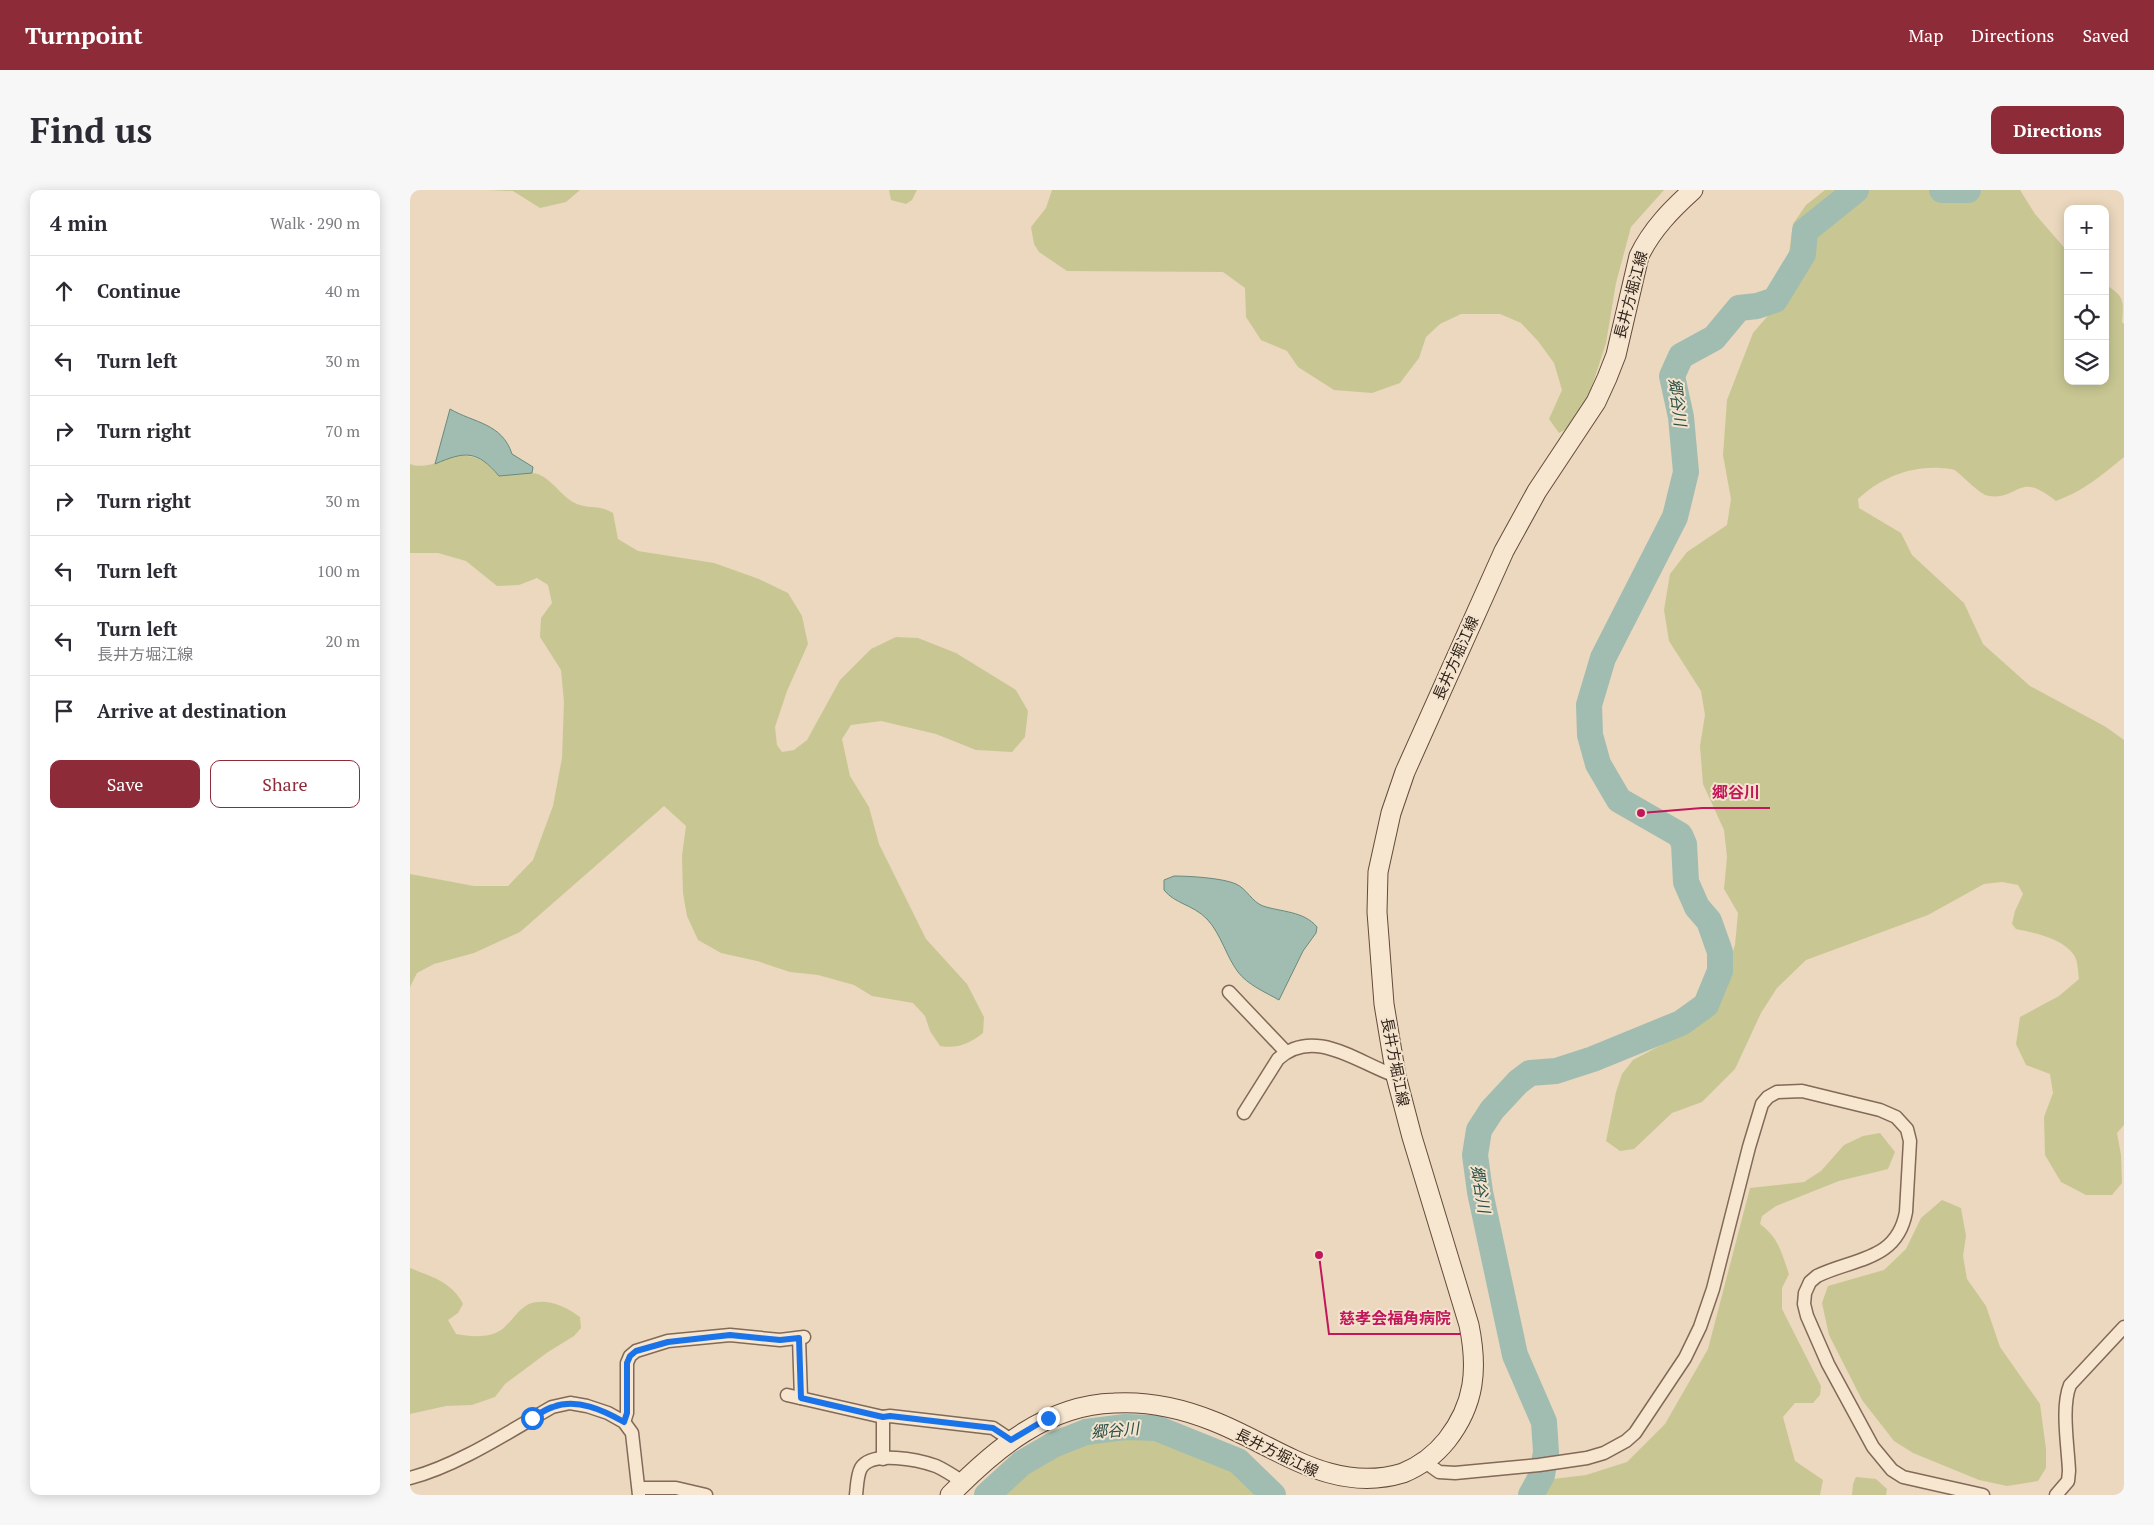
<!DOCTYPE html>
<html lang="en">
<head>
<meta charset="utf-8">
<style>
	:root { --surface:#fff; --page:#f7f7f7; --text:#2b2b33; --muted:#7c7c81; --line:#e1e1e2; --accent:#8e2b38 }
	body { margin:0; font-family:"PT Serif","Noto Sans JP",serif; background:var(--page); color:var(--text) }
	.controls { position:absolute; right:15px; top:15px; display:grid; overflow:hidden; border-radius:10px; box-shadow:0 2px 12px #0003 }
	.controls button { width:45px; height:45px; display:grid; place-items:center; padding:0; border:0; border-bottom:1px solid var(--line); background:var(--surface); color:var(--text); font:25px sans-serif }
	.stop { position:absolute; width:15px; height:15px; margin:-11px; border:4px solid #1a73e8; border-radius:50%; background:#fff }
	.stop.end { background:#1a73e8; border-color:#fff; box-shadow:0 1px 5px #0008 }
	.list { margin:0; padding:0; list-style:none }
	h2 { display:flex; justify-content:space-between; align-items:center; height:65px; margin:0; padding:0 20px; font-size:21px }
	h2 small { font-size:16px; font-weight:400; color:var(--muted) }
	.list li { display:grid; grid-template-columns:32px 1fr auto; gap:15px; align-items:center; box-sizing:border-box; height:70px; padding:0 20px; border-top:1px solid var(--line) }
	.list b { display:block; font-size:19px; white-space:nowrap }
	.list p { margin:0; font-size:16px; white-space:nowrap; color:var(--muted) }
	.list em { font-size:16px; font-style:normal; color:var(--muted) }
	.actions { display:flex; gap:10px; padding:15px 20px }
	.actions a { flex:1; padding:11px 0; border:1px solid var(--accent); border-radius:10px; text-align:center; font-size:18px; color:var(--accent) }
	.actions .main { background:var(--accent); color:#fff }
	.icon { flex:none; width:28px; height:28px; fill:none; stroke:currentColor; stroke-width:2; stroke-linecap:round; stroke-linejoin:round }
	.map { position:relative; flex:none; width:1714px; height:1305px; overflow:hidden; border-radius:10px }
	header { display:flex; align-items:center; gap:30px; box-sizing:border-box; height:70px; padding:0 25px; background:var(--accent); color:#fff }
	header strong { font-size:24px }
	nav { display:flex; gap:28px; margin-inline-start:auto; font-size:18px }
	.intro { display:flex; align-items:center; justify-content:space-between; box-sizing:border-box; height:120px; padding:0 30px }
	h1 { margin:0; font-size:35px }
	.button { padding:12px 22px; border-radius:10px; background:var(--accent); color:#fff; font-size:18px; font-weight:700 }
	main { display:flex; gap:30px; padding:0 30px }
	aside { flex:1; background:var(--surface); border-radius:10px; box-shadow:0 2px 12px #0003 }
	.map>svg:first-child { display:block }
	.green { fill:#c8c793 }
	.water { fill:#a1bdb1; stroke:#698a7d }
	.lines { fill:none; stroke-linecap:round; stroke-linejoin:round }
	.river { stroke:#a1bdb1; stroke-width:26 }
	.minor-casing { stroke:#826958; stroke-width:15 }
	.secondary-casing { stroke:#644a3b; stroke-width:21 }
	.minor { stroke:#f7e6d0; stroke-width:12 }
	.secondary { stroke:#f7e6d0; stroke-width:19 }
	.route { stroke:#1a73e8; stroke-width:6 }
	.labels { text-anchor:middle; stroke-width:4; stroke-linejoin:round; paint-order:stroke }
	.street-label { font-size:15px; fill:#32241c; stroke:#f3e3cd }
	.water-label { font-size:16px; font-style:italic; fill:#2b514a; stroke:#f3e3cd }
	.leader { fill:none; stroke:#c2185b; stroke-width:2 }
	.callout-dot { fill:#c2185b; stroke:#f3e3cd; stroke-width:2 }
	.callout-label { font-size:16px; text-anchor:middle; font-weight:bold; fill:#c2185b; stroke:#f3e3cd; stroke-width:4; stroke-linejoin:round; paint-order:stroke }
</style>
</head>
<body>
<header>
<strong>Turnpoint</strong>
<nav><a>Map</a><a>Directions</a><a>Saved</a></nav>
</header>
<div class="intro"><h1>Find us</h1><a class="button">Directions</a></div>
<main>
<aside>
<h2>4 min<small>Walk · 290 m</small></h2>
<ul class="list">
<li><svg class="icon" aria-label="ahead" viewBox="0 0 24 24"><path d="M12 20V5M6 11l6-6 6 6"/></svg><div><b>Continue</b></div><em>40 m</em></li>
<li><svg class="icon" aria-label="left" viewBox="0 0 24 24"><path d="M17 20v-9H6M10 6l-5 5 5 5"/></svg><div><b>Turn left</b></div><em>30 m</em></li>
<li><svg class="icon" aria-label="right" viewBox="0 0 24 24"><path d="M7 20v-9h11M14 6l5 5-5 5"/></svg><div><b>Turn right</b></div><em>70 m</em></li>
<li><svg class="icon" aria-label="right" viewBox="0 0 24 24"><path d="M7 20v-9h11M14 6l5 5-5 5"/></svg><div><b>Turn right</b></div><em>30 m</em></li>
<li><svg class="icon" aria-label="left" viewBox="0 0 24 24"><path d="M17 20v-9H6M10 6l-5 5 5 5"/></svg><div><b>Turn left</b></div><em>100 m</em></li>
<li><svg class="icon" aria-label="left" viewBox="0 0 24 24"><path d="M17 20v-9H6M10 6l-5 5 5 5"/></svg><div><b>Turn left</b><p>長井方堀江線</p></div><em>20 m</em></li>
<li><svg class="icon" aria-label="arrive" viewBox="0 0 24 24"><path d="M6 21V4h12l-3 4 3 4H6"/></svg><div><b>Arrive at destination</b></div></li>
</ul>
<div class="actions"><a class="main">Save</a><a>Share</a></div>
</aside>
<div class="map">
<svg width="1714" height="1305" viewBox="0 0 1714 1305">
	<rect width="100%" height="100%" fill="#ebd8be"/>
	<g class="green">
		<path d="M77,0H170L156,12L130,18L103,1Z"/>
		<path d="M479,0H507L502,10L496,14L481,10Z"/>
		<path d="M642,0H1254L1221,37L1206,93L1196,153L1179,205L1162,236L1149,243L1139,229L1152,200L1144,173L1128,151L1111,133L1090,124H1051L1030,134L1016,147L1009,168L990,193L962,203L924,200L888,177L877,161L851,150L836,127L835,98L813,82L657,81L629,62L624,54L621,37L636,18Z"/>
		<path d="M1415,0H1610L1625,24L1658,62V191H1695V94C1714,107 1714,108 1712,132L1714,134V267C1689,287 1677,299 1646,311C1607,280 1611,310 1579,306C1570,305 1554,287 1546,281C1542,278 1536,279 1531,278C1499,276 1471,288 1448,309L1449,318L1491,343L1502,365L1554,413L1573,454L1620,496L1696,537L1714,550V935L1707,943L1711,965L1712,993L1702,1005H1676L1651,992L1635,965L1634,927L1643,903L1640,884L1616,875L1606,854L1610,827L1649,806L1669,789C1668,782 1668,771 1664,765C1652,748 1625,743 1606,739L1602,734L1605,721L1613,704L1608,695L1592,692L1574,694L1518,725L1396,770L1367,798L1351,823L1325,879L1292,912L1262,923L1224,959L1210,961L1196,951L1206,902L1212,884L1223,870L1289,835L1305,819L1325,755L1328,723L1314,699L1317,667L1314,640L1293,594L1290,556L1295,525L1291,501L1259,451L1254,420L1260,384L1277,362L1317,335L1321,309L1313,265L1317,210L1343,143L1362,121L1379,63L1383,34L1396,15Z"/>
		<path d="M47,265C68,266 75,270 89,286C101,285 122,279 132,286C146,294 154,310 170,315C184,319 189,315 203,323L208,349L228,361L304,373L349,389L378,403L392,426L398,454L377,501L365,537L367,555L372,562L384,560L397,550L430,490L461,459L486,447L508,448L546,463L606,500L618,521L615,547L602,562L566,560L526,544L471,531L441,535L432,549L440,586L459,617L469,654L516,749L557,794L574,827L573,843C559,854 547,859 530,856L520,841L515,826L503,813L462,806L444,795L408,785L380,782L347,771L311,763L288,750L277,726L273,703L272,666L276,636L254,616L110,742L64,763L24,774L7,783L0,797V684L64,696H98L123,670L143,616L152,568L154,512L151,480L130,447L131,428L142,413L138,395L127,388L109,395L87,396L56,371L28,363H0V274C15,280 33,270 47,265Z"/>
		<path d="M1470,943L1485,962L1478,979L1429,991L1366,1016L1352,1026L1350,1034C1369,1048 1371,1062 1379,1084L1372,1098V1119L1411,1196L1410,1205L1403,1213H1385L1373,1227L1385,1271L1413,1290L1410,1305H1117L1126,1291L1176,1285L1217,1272L1255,1234L1298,1159L1340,998L1394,992L1411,981L1434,955L1453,946Z"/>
		<path d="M1532,1010L1551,1018L1556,1046L1553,1066L1557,1089L1576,1116L1590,1157L1630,1214L1636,1259V1278L1628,1291L1597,1296L1569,1290L1503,1263L1484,1251L1452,1210L1419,1145L1412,1113L1418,1096L1474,1080L1496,1059L1511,1028Z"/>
		<path d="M0,1078C22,1087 42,1092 53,1114L48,1123L38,1130L46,1144C59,1146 78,1149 91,1140C101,1133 108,1119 119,1114C136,1107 157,1117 170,1127L171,1138L164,1146L138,1162L95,1194L85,1207L62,1215L36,1216L0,1224Z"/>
		<path d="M721,1234L770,1239L826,1263L864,1292L870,1305H576L575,1301C600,1275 636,1251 671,1240C687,1236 705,1236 721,1234Z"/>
		<path d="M1446,1287L1466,1289L1477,1299L1476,1305H1442L1443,1294Z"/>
	</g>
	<g class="water">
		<path d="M40,219C64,233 92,233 102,264L123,277L122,283L89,286C67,260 55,261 25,274Z"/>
		<path d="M764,686C779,686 813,688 826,694C837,699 842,712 853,716C871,722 894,721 907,737L906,743L893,761L869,810C855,802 838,795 828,782C816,766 811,744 797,729C782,714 765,714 754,700V690Z"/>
	</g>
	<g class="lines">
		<g class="river">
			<path d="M1532,0H1558"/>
			<path d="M577,1305L612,1273L643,1255L676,1242L715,1237L746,1238L828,1271L863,1305"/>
			<path d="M1121,1305L1132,1285L1136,1262L1134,1232L1105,1165L1070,1002L1065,965L1069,940L1082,920L1108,892L1120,883L1146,881L1183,869L1271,833L1296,815L1310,781V762L1299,731L1287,717L1276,692L1274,654L1270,645L1209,610L1188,574L1180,545L1179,515L1193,468L1265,327L1276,282L1271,227L1262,186L1271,166L1304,148L1329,118L1347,116L1365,110L1393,64L1395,41L1446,0"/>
		</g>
		<defs>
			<g id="minor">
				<path d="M819,802L876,862"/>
				<path d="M834,923L868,869C904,836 948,873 986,886"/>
				<path d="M389,1148L391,1208"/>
				<path d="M377,1205L473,1227V1269"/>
				<path d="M473,1227L480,1226L583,1238L601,1250"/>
				<path d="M214,1232L217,1223V1173L220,1166L226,1161L258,1151L320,1145L370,1150L394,1147"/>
				<path d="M1015,1272L1029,1282L1045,1283L1129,1275L1177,1268L1194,1263L1216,1251L1225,1243L1275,1168L1290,1137L1303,1099L1339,957L1352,914L1358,907L1367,902L1392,901L1470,920L1486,927L1497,939L1500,951L1496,1022C1487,1071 1444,1068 1407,1086L1400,1092L1395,1103L1394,1114L1397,1126L1418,1174L1463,1257L1482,1280L1493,1287L1573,1305"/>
				<path d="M0,1288C47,1276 100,1241 142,1217L160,1213L177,1216L198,1223L214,1232L222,1243L229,1305"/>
				<path d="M229,1298H266L296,1305"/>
				<path d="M446,1305C447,1297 447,1285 451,1278C462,1260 509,1270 526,1276C535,1280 544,1286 553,1292"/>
				<path d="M1646,1305L1658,1291L1659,1281C1658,1256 1651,1217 1660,1195L1714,1137"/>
			</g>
			<path id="secondary" d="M540,1305C585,1259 637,1215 704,1213C739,1211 771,1218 803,1231C865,1255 921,1305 993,1283C1010,1276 1025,1265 1037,1250C1065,1214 1068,1179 1059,1135L1002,947L986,886L974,814L967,722L968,682L981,623L995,582L1094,361L1127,301L1186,212L1197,188L1206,165L1229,66C1242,39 1262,19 1283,0"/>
		</defs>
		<use href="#minor" class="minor-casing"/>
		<use href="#secondary" class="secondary-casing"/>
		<use href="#minor" class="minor"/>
		<use href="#secondary" class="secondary"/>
	</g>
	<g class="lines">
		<path class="route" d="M122,1228C129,1224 136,1219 143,1217C167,1208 193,1220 214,1232L217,1223V1173L220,1166L226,1161L258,1152L320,1145L370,1150L389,1148L391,1208L473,1227L480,1226L583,1238L601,1250L638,1228"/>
	</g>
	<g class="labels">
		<g class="street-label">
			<text transform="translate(1221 105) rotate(-75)" y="5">長井方堀江線</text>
			<text transform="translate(1046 468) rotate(-66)" y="5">長井方堀江線</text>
			<text transform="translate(985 872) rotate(79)" y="5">長井方堀江線</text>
			<text transform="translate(867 1263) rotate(26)" y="5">長井方堀江線</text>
		</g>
		<g class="water-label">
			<text transform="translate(1268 212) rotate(83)" y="6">郷谷川</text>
			<text transform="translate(1071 999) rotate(81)" y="6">郷谷川</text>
			<text transform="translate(705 1240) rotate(-5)" y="6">郷谷川</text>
		</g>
	</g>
	<path class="leader" d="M1231 623L1292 618H1360M909 1065L919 1144H1051"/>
	<g class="callout-dot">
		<circle cx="1231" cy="623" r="5"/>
		<circle cx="909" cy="1065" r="5"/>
	</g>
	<g class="callout-label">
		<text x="1326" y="608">郷谷川</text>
		<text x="985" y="1134">慈孝会福角病院</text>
	</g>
</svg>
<div class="controls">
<button>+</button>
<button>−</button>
<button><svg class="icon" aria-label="locate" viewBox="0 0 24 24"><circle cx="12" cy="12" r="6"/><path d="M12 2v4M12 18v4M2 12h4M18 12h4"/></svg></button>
<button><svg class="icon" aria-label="layers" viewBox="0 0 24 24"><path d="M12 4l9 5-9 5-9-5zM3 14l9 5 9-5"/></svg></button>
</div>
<div class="stop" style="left:122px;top:1228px"></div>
<div class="stop end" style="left:638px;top:1228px"></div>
</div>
</main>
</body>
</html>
